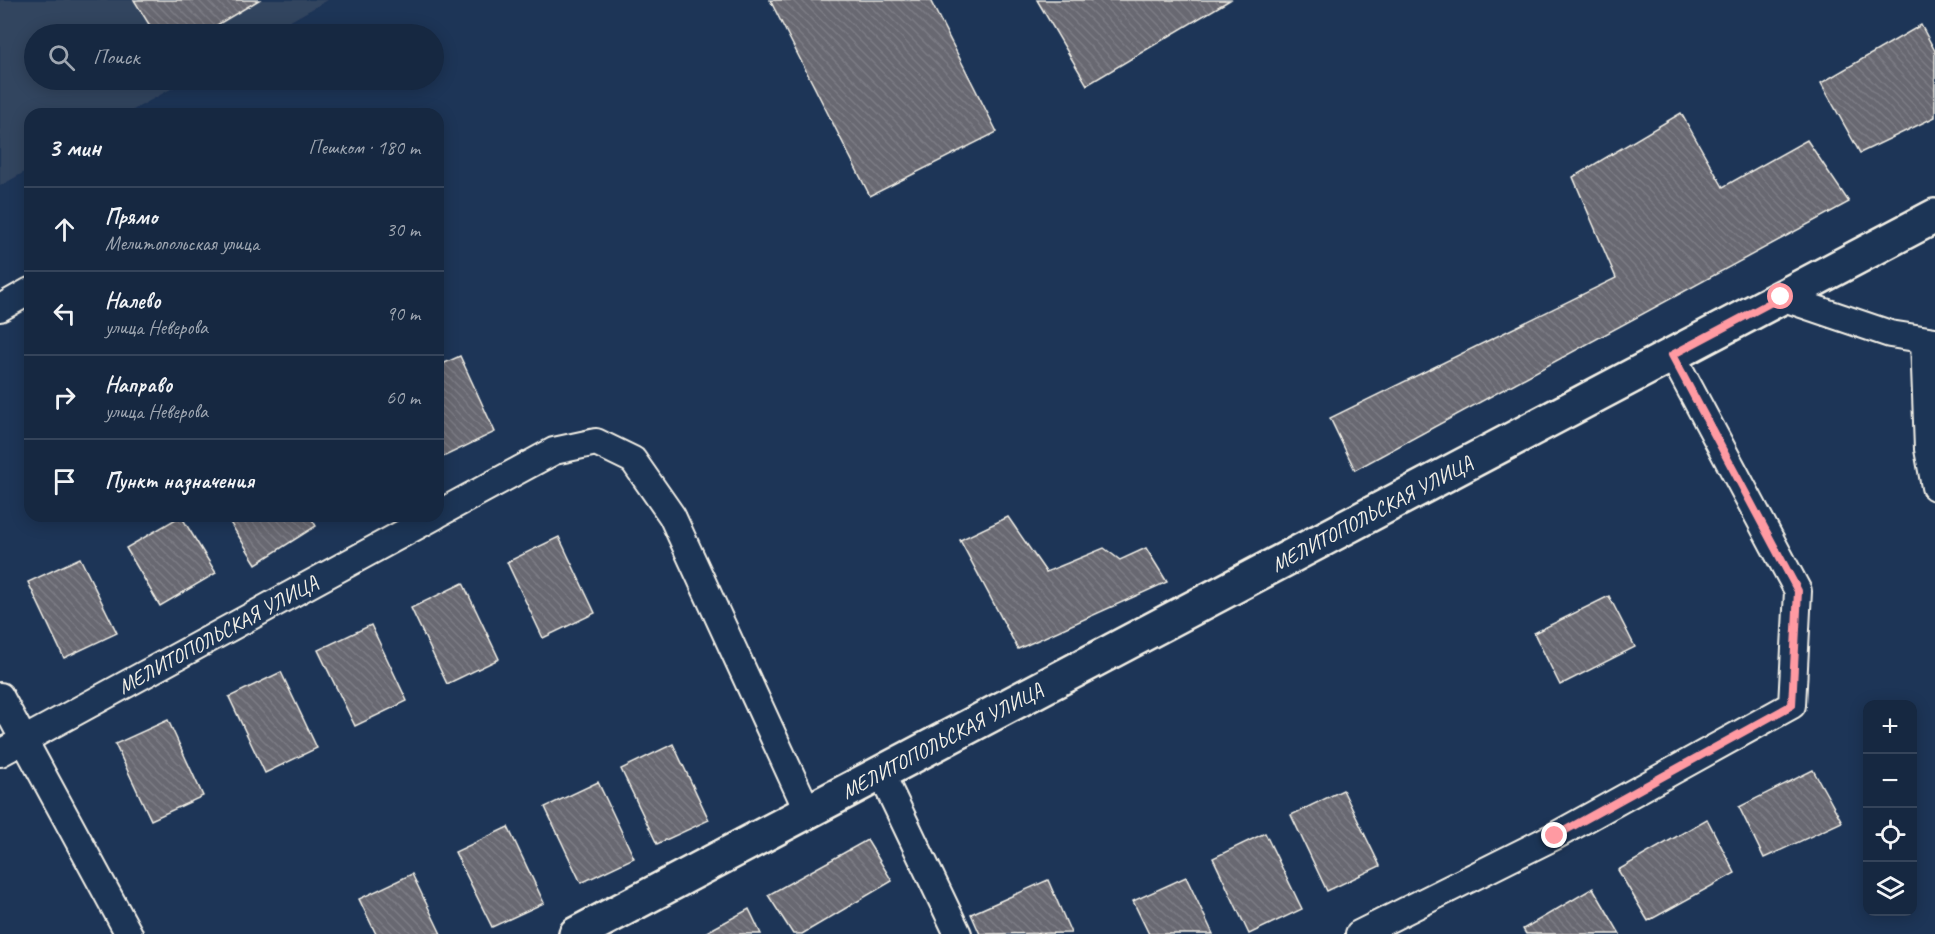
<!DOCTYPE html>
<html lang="ru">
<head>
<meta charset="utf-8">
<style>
	:root { --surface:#162841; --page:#1f3048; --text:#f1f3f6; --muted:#9ea6b1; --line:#35445a }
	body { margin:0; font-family:Caveat,sans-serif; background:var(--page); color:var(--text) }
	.controls { position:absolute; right:18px; bottom:18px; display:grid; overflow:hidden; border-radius:12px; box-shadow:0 3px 15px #0003 }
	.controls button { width:54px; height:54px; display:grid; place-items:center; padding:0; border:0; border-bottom:2px solid var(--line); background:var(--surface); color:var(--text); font:30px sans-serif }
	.stop { position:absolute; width:18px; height:18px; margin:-14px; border:4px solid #ff9aa2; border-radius:50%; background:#fff }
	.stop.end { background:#ff9aa2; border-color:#fff; box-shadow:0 2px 6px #0008 }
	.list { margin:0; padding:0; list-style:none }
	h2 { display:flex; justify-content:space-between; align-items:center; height:78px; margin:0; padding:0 24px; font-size:26px }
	h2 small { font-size:20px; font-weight:400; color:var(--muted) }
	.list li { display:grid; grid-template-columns:39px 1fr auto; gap:18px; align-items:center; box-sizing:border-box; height:84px; padding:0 24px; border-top:2px solid var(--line) }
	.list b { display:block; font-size:22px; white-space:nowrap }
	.list p { margin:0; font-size:20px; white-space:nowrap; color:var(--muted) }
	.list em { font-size:20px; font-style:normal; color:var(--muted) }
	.icon { flex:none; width:33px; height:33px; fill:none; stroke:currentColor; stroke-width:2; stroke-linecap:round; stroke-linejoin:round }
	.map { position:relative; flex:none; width:1935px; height:934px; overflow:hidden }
	.search { position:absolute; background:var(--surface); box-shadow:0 3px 15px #0003; left:24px; top:24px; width:420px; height:66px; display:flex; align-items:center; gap:15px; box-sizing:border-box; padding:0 21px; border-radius:33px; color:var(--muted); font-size:22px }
	.panel { position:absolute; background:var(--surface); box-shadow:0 3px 15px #0003; left:24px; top:108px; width:420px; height:414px; border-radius:18px }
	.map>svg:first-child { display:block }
	.built { fill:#33445f }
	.building { fill:url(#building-back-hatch); stroke:#f4f1e8; stroke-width:1.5 }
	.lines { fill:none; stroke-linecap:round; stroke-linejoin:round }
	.street-casing { stroke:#f4f1e8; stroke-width:30 }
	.secondary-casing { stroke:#f4f1e8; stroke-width:38 }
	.street { stroke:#1d3557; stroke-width:26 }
	.secondary { stroke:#1d3557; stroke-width:33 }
	.route { stroke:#ff9aa2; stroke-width:8 }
	.labels { text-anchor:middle; stroke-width:5; stroke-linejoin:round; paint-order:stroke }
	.street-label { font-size:21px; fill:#f4f1e8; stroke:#1d3557 }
</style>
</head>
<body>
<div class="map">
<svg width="1935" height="934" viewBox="0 0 1935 934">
	<defs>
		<pattern id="building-back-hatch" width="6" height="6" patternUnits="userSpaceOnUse" patternTransform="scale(1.5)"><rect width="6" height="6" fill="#676771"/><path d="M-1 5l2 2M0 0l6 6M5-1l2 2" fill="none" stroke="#7d7d85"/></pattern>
	</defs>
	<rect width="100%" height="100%" fill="#1d3557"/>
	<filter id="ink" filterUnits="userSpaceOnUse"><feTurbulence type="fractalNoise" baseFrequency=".0167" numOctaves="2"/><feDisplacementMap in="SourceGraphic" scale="12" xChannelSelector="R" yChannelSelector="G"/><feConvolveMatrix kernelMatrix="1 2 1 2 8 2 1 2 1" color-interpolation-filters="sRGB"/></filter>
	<g filter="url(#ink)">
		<path class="built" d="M0,0H328L267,34H34V80H187L126,114H30V169L0,186Z"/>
		<g class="building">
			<path d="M134,0H259L202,34H155Z"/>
			<path d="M770,0H930L997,132L870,196Z"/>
			<path d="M1037,0H1230L1087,85Z"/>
			<path d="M1921,25L1935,51V117L1860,153L1821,83Z"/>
			<path d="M1681,113L1723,187L1807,140L1849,202L1355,470L1330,418L1616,278L1573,177Z"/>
			<path d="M460,356L495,432L443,457L438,446V366Z"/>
			<path d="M181,516L216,573L160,606L126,548Z"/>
			<path d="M226,516H310L316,526L256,564Z"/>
			<path d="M1008,517L1046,572L1104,548L1120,560L1146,548L1167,582L1018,649L960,540Z"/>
			<path d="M559,537L595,613L543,638L507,562Z"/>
			<path d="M80,558L117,633L64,658L28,582Z"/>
			<path d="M463,583L499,659L447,684L411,608Z"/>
			<path d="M1609,596L1635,647L1560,685L1534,633Z"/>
			<path d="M371,625L407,701L355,726L318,650Z"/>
			<path d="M281,672L317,748L265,773L229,697Z"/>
			<path d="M168,720L203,796L151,820L115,744Z"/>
			<path d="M673,744L709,820L657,844L621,769Z"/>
			<path d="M1813,770L1842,822L1764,858L1739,807Z"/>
			<path d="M598,782L634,858L581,883L545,807Z"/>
			<path d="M1343,790L1380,866L1327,891L1291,815Z"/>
			<path d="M1707,819L1735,873L1648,921L1618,870Z"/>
			<path d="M508,827L544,903L492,927L455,852Z"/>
			<path d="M1265,833L1302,909L1249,934L1213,858Z"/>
			<path d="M867,840L892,881L802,934H793L768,895Z"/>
			<path d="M412,874L441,934H376L359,899Z"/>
			<path d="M1186,877L1213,934H1149L1133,901Z"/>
			<path d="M1048,880L1071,933L980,934L971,914Z"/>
			<path d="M1593,888L1620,934H1526L1523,929Z"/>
			<path d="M749,909L761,934H703Z"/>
		</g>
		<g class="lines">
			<defs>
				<g id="street">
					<path d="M1781,297L1890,334L1935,341"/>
					<path d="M0,308L30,291"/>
					<path d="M1924,340L1928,449L1935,487"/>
					<path d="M438,514L554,451L596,442L633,460L672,516L808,812"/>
					<path d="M0,696L129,934"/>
					<path id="s1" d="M0,753L435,516"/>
					<path d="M881,773L958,934"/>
					<path d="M1359,934L1555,836L1792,705L1798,591L1672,355"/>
				</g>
				<g id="secondary">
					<path id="s2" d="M576,934L1935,216"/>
				</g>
			</defs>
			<use href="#street" class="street-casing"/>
			<use href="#secondary" class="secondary-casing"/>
			<use href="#street" class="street"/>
			<use href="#secondary" class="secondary"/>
		</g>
	</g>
	<g class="lines" filter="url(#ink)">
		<path class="route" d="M1555,836L1792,705L1798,591L1672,355L1781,297"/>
	</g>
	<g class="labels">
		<g class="street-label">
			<text dy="7" stroke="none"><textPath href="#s2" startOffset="900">МЕЛИТОПОЛЬСКАЯ УЛИЦА</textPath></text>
			<text dy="7" stroke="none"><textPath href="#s1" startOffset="248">МЕЛИТОПОЛЬСКАЯ УЛИЦА</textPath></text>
			<text dy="7" stroke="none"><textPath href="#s2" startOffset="414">МЕЛИТОПОЛЬСКАЯ УЛИЦА</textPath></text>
		</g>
	</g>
</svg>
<div class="controls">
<button>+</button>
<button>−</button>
<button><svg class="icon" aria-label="locate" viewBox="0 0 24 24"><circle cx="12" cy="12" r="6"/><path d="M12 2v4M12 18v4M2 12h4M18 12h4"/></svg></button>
<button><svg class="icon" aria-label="layers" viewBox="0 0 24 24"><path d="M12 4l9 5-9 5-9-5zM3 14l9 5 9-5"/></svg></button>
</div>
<div class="stop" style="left:1781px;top:297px"></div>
<div class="stop end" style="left:1555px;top:836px"></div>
<div class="search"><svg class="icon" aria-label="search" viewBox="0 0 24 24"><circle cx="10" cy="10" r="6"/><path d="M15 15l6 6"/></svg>Поиск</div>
<section class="panel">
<h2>3 мин<small>Пешком · 180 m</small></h2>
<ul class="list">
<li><svg class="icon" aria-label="ahead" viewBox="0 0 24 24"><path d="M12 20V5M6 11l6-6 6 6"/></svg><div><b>Прямо</b><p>Мелитопольская улица</p></div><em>30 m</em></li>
<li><svg class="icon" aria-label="left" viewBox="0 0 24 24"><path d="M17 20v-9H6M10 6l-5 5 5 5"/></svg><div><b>Налево</b><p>улица Неверова</p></div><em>90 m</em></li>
<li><svg class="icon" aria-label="right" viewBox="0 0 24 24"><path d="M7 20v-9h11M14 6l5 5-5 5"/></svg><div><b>Направо</b><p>улица Неверова</p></div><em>60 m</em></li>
<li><svg class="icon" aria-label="arrive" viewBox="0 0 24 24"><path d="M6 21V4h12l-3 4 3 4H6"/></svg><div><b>Пункт назначения</b></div></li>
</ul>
</section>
</div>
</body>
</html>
